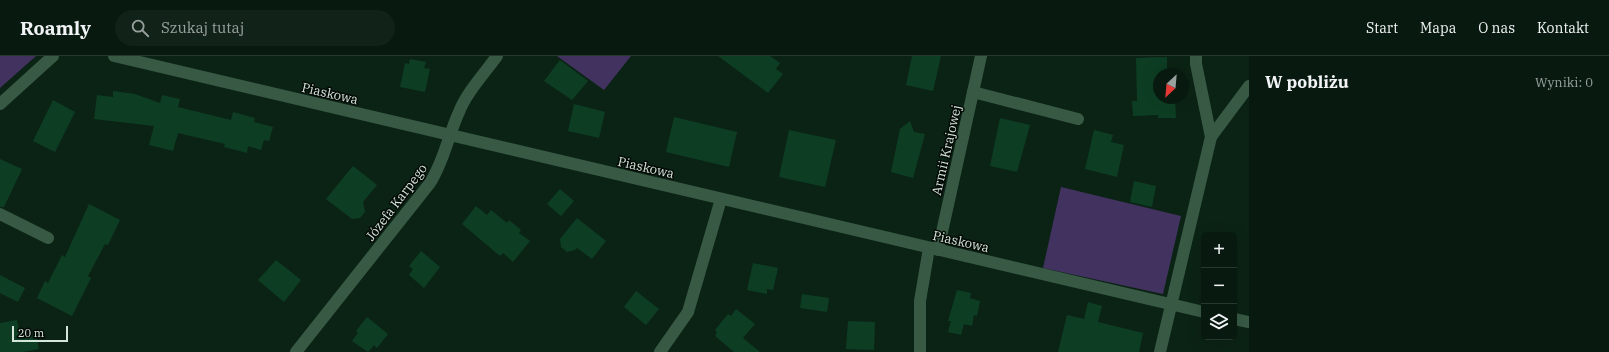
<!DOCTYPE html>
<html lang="pl">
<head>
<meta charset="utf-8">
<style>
	:root { --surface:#081a0f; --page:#112318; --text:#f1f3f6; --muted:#98a19e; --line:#29382f }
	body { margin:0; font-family:"IBM Plex Serif",serif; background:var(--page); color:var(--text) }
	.controls { position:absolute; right:12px; bottom:12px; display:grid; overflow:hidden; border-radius:6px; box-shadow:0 4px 16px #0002 }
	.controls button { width:36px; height:36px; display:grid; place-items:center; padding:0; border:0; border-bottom:1px solid var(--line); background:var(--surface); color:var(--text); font:20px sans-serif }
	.compass { position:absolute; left:1153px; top:12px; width:36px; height:36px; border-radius:50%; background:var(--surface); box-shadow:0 4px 16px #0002; rotate:206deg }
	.scale { position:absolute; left:12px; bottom:10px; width:56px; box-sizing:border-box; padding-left:4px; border:2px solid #d6e5db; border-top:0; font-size:11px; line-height:14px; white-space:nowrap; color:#d6e5db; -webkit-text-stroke:3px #030a05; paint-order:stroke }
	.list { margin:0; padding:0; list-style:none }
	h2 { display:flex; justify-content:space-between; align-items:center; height:52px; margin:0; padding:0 16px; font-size:17px }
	h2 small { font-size:13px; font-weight:400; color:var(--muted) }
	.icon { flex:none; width:22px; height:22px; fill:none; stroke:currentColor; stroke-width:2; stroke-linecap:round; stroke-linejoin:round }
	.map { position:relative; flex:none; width:1249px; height:296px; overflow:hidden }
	header { display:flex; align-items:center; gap:24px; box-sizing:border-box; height:56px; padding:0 20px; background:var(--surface); border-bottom:1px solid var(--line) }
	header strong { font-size:19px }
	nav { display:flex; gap:22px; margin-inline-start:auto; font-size:14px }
	.search { width:280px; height:36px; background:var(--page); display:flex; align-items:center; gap:10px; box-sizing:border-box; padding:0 14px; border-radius:22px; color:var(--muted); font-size:15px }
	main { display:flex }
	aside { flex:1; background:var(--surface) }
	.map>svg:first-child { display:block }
	.grass { fill:#42325f }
	.building { fill:#0d3e23 }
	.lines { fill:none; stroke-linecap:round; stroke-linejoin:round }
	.minor { stroke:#385a44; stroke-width:12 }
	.labels { text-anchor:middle; stroke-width:3; stroke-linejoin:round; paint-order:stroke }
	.street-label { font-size:13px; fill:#d6e5db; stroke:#030a05 }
</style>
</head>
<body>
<header>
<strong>Roamly</strong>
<div class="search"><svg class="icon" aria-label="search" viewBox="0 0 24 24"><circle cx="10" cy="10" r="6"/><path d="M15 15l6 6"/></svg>Szukaj tutaj</div>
<nav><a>Start</a><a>Mapa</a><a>O nas</a><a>Kontakt</a></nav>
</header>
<main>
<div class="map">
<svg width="1249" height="296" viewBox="0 0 1249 296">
	<rect width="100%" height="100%" fill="#0b2314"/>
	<g class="grass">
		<path d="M0,0H36L0,32Z"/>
		<path d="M557,0H631L604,34Z"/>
		<path d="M1061,131L1181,160L1163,238L1043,212Z"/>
	</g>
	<g class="building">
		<path d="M718,0H770L780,7L776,13L783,18L768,37Z"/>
		<path d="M912,0H941L933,35L906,29Z"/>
		<path d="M1167,1V16L1170,18H1159V42H1175L1176,62H1158V59L1133,60L1132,45H1137L1136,2Z"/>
		<path d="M410,3L426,6L424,12L430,13L425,36L400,31L405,7L409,8Z"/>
		<path d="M560,4L588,25L572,44L544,25Z"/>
		<path d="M113,35L135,38L160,47L162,39L180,43L178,51L231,64L233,56L255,62L254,66L273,71L269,85L264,84L261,94L248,90L247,97L224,91L225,88L178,77L173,95L149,89L154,70L94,63L97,39L113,41Z"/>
		<path d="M53,44L75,56L55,96L33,85Z"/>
		<path d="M574,48L605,56L599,82L568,75Z"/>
		<path d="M674,61L737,76L729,111L666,96Z"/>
		<path d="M1000,62L1030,69L1017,116L990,110Z"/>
		<path d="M910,65L914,76L925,78L913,122L891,116L900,73Z"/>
		<path d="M789,74L836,84L825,131L779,121Z"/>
		<path d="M1094,74L1113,79L1111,86L1124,89L1117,121L1085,113Z"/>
		<path d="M0,103L22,113L4,151H0Z"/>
		<path d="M353,110L377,129L363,146L365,156L360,162L352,163L326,143Z"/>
		<path d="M1134,125L1156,130L1152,151L1130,146Z"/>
		<path d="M560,133L574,145L561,160L547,148Z"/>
		<path d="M89,148L120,164L108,189L105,188L88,220L91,222L72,260L37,242L45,225L48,227L62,199L65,201Z"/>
		<path d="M476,150L487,159L491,154L507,167L509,164L521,174L519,177L530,185L513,206L503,197L500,200L462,168Z"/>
		<path d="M577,162L606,185L592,203L577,192L575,194L567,196L561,191L560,183Z"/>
		<path d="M421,195L440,211L424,232L409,219L413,213L409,210Z"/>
		<path d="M276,204L301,224L284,246L258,224Z"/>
		<path d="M753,207L778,212L773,234L767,233V238L747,234Z"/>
		<path d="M0,219L25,232L18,246L0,237Z"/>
		<path d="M957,234L971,237L970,242L980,245L977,260L974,259L972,270L964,268L961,279L948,276L951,265H948Z"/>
		<path d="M636,235L659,253L646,269L624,251Z"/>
		<path d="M802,238L829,242L827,256L800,252Z"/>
		<path d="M1088,246L1102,250L1098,266L1143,277L1139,296H1058L1067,259L1084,263Z"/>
		<path d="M736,253L755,268L743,282L760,296H734L715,280L717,276L715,274L728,258L731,260Z"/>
		<path d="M367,261L388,278L377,292L374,289L368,296L352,285L358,277L356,275Z"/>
		<path d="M17,264L20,281L36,279L39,293L23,296H0V267Z"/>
		<path d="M848,265L875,266L874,294L846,293Z"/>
	</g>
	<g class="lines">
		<g class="minor">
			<path d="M114,0L1204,256"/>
			<path d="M1196,0V8L1211,81"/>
			<path d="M973,36L1078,63"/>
			<path d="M0,48L53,0"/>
			<path d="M0,158L48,182"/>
			<path d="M938,194L981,0"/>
			<path d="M1234,263L1249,266"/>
			<path d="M296,296L430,127C444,105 448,80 459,56C467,36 484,18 497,0"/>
			<path d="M660,296L688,256L721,143"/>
			<path d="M920,296V245L929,192"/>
			<path d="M1160,296L1211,81L1249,30"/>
		</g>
	</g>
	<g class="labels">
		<g class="street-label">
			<text transform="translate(330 37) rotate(13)" y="5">Piaskowa</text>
			<text transform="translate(946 94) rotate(-77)" y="5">Armii Krajowej</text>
			<text transform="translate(646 111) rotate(13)" y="5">Piaskowa</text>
			<text transform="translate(396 146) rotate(-53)" y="5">Józefa Karpego</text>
			<text transform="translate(961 185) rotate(13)" y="5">Piaskowa</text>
		</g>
	</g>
</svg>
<div class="controls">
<button>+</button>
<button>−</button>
<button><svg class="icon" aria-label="layers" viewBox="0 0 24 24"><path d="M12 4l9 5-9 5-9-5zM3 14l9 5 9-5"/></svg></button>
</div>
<svg class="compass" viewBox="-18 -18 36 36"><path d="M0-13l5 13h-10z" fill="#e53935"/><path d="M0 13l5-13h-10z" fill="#98a19e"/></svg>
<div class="scale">20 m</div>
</div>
<aside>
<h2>W pobliżu<small>Wyniki: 0</small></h2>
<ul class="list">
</ul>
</aside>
</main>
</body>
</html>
